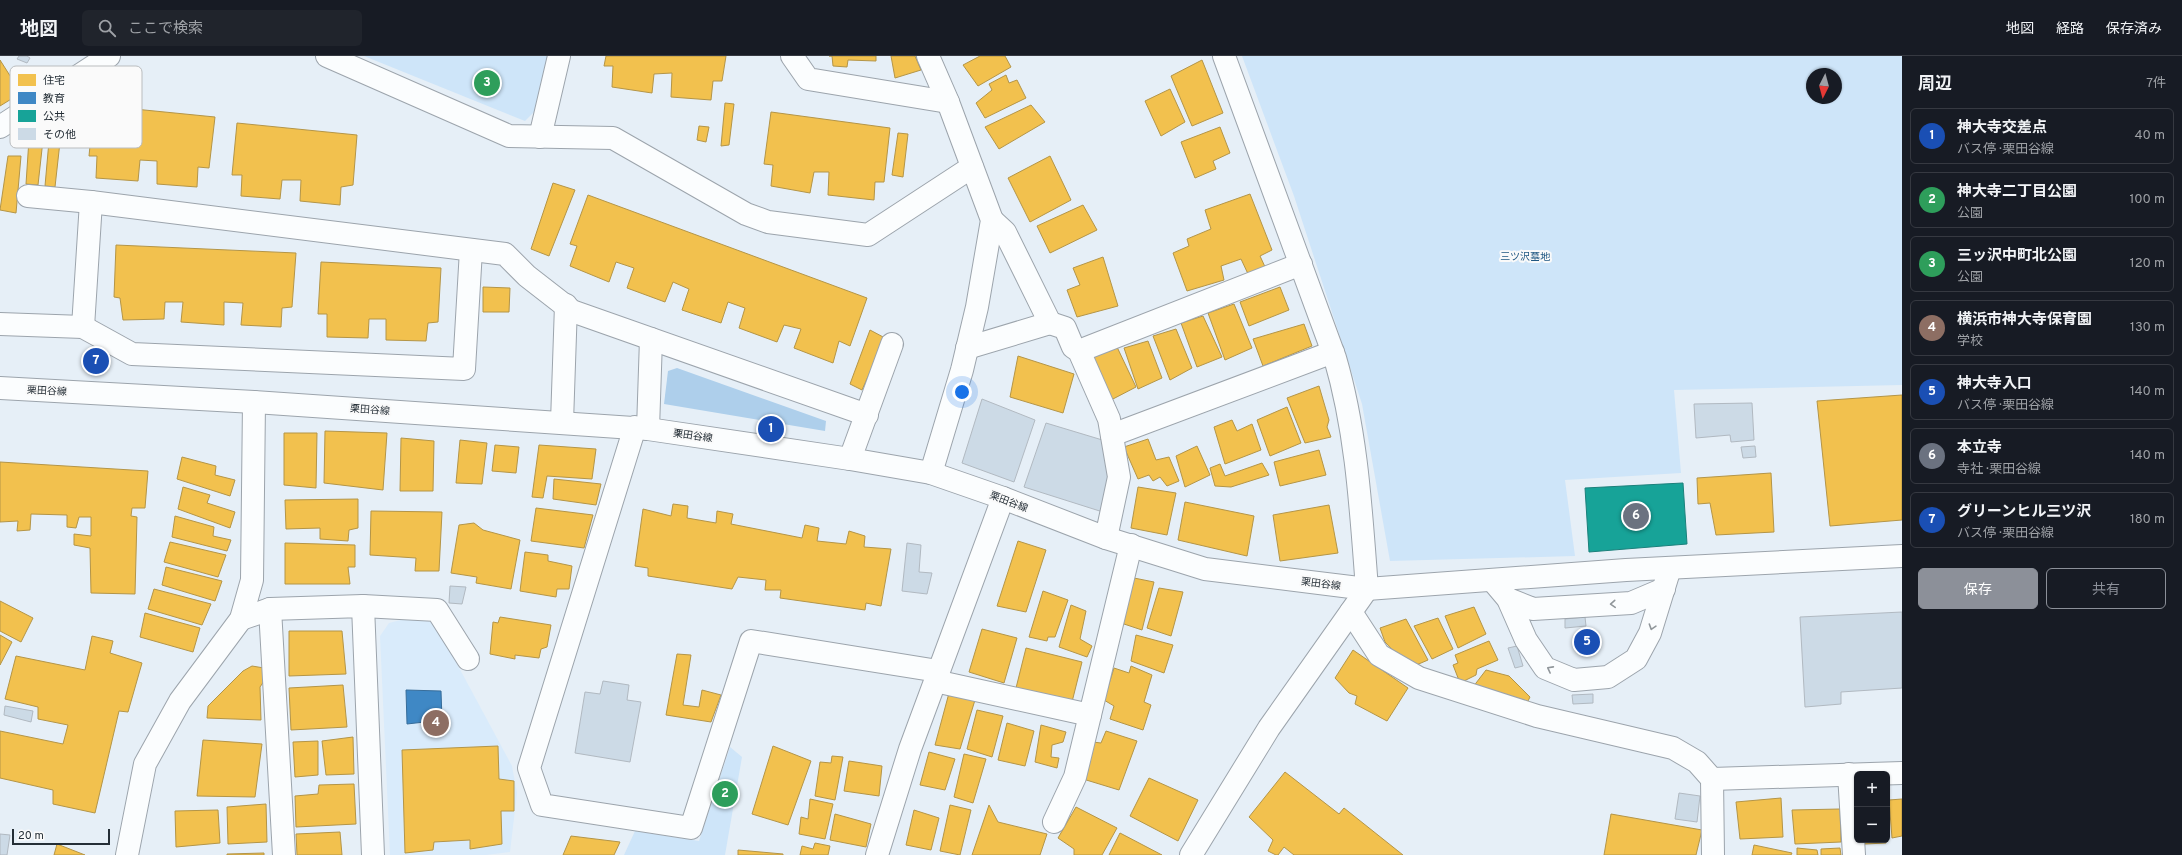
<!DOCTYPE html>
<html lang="ja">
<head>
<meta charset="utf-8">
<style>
	:root { --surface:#171b24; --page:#20242c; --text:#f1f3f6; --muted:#9ea1a6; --line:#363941; --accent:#8c9099 }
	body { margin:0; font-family:Overpass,"Noto Sans JP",sans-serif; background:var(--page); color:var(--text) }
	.controls { position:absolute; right:12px; bottom:12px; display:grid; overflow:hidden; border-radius:6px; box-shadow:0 1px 3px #0004 }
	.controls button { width:36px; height:36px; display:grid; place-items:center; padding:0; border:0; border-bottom:1px solid var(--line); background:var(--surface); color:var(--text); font:20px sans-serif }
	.compass { position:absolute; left:1806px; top:12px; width:36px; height:36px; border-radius:50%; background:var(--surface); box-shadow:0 1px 3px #0004; rotate:186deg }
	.scale { position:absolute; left:12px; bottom:10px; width:98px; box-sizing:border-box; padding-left:4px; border:2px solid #242e36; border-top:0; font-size:11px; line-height:14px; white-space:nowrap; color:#242e36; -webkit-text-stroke:3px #fafafa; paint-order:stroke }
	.you { position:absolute; left:962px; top:336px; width:14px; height:14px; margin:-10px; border:3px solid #fff; border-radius:50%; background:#1a73e8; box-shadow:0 0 0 6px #1a73e833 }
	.badge { display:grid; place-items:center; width:26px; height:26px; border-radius:50%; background:var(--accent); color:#fff; font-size:13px; font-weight:700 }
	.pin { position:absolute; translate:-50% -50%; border:2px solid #fff; box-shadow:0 1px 4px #0006 }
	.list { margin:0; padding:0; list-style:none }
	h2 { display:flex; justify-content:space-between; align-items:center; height:52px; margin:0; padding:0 16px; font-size:17px }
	h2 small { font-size:13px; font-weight:400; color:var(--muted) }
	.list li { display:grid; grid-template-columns:26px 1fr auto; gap:12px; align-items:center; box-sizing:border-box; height:56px; margin:0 8px 8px; padding:0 8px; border:1px solid var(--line); border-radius:6px }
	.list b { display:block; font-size:15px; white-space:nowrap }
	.list p { margin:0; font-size:13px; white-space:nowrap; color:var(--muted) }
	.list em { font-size:13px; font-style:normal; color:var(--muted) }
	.actions { display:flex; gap:8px; padding:12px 16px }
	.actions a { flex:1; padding:9px 0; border:1px solid var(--accent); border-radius:6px; text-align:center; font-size:14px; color:var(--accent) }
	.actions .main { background:var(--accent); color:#fff }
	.icon { flex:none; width:22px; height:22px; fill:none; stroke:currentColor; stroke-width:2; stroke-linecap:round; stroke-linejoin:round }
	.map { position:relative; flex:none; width:1902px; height:799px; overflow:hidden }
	header { display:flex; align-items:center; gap:24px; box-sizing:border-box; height:56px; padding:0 20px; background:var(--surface); border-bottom:1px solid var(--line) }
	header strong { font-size:19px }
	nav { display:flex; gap:22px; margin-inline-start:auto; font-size:14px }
	.search { width:280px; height:36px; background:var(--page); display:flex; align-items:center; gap:10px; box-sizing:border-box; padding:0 14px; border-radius:6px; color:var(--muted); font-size:15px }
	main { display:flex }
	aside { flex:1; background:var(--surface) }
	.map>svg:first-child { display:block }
	.built { fill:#d9ebfb }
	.green { fill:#cee5f9; fill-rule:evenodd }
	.forest { fill:#aecfeb }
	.homes { fill:#f2c14e; stroke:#b49547 }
	.schools { fill:#3f88c5; stroke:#376d9a }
	.public { fill:#17a398; stroke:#1b807b }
	.building { fill:#ccdae6; stroke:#b1b9c1 }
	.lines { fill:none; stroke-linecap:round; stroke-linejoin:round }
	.minor-casing { stroke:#9ca4ac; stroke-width:24 }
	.minor { stroke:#fbfdfe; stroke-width:22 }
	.oneway { stroke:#90969a }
	.labels { text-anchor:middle; stroke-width:4; stroke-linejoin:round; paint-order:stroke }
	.park-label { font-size:10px; fill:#205883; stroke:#fafafa }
	.street-label { font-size:10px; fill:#242e36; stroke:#fafafa }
	.key { fill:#fafafa; stroke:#babdbf; stroke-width:1 }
	.key-label { font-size:11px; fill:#242e36 }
</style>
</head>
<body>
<header>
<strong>地図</strong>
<div class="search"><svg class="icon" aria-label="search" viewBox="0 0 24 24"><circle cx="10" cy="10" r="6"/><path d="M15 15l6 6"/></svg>ここで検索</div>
<nav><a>地図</a><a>経路</a><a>保存済み</a></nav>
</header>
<main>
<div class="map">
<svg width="1902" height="799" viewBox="0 0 1902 799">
	<rect width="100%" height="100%" fill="#e6eff7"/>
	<path class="built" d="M412,561L435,567L512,710L517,737L510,796L486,799H390L380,580L389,567Z"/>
	<g class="green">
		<path d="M364,0H549L536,54L525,65Z"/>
		<path d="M1242,0H1902V329L1674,334L1681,417L1565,424L1575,500L1390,505L1362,348L1294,140ZM1812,18H1836V42H1812Z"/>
		<path d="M730,691L742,701L725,799H624L635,775L699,785Z"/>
	</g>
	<path class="forest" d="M677,312L826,365L825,375L664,348L668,315Z"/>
	<g class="homes">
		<path d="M606,0H726L722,25H713L711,44L671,41L672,17L654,18L652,37L612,31L613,10H604Z"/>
		<path d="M829,0H876V5L848,4L847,11L833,10L832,0Z"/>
		<path d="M891,0H915L921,14L895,22Z"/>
		<path d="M980,0H1005L1011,11L978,30L963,9Z"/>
		<path d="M0,4L21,37L0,50Z"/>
		<path d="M1202,4L1223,57L1192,70L1171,20Z"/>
		<path d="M1006,19L1009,27L1017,24L1026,42L985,62L976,47L992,34L989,28Z"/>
		<path d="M1170,33L1185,66L1161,80L1145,45Z"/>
		<path d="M725,47L734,48L729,89L721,90Z"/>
		<path d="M94,49L215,61L209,112L198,111L197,131L157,128V105L140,104L138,125L96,122L97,100H89Z"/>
		<path d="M1031,49L1045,66L999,93L985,71Z"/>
		<path d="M771,56L890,72L884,126H875L874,144L828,139L829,116H814L810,137L771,130L773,109L764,108Z"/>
		<path d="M237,67L357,79L353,129L341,131L340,149L300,145L301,124H282L280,143L241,140L242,119H232Z"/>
		<path d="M699,70L709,71L706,86L697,84Z"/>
		<path d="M1220,71L1230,97L1213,105L1216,113L1195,122L1181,86Z"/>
		<path d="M898,77L908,78L903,121L892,119Z"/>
		<path d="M29,83L43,84L38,129L26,128Z"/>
		<path d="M49,85L60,86L55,131L45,130Z"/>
		<path d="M8,100H21L16,157L0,154Z"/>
		<path d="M1050,100L1071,144L1030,166L1008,122Z"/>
		<path d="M553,127L575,134L549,200L531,193Z"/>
		<path d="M1250,138L1272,194L1260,200L1266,213L1249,220L1241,203L1221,210L1224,224L1187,235L1173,197L1189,190L1187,183L1211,173L1205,154Z"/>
		<path d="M588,139L867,242L850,290L839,285L833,307L794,292L801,273L784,269L777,286L739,272L745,252L728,246L721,267L682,254L689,233L673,226L665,246L627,232L634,212L616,206L609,226L570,210L577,190L570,188Z"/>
		<path d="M1083,149L1097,174L1050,197L1037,170Z"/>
		<path d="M116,189L296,197L292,251L282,252L281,271L241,269L243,247L224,246V269L181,266L183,246H165L164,263L123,264L120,242L114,241Z"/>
		<path d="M1103,201L1118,250L1077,261L1067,234L1080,229L1073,212Z"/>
		<path d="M321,206L441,212L438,266L428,267L426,285L386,284V263H369L368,282L327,281V258H318Z"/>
		<path d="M483,231L510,232L509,256H483Z"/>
		<path d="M1280,231L1289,254L1249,270L1240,246Z"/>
		<path d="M1234,248L1252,292L1225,304L1208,257Z"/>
		<path d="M1203,260L1222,301L1197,311L1181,267Z"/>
		<path d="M1304,268L1312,290L1263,310L1253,283Z"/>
		<path d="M1176,273L1192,312L1170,324L1153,280Z"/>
		<path d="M870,274L885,282L862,334L850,328Z"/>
		<path d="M1148,285L1162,322L1138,333L1124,292Z"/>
		<path d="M1117,291L1136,331L1111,344L1092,299Z"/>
		<path d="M1018,300L1074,318L1063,357L1010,341Z"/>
		<path d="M1319,330L1329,364L1327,371L1331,381L1305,387L1287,342Z"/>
		<path d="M1902,339V464L1830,470L1817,345Z"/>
		<path d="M1287,351L1301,387L1270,400L1257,364Z"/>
		<path d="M1232,364L1237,375L1252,368L1261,394L1225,408L1214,371Z"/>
		<path d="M325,375L387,377L383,434L324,427Z"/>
		<path d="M284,377H317L316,432L284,429Z"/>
		<path d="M401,382L434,385L433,435H400Z"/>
		<path d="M1148,383L1156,404L1169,401L1179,425L1167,430L1160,421L1153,425L1149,419L1138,423L1124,391Z"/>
		<path d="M460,384L487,387L482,428L456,427Z"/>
		<path d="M495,389L519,391L516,417L492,415Z"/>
		<path d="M539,389L596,393L592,423L547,420L543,442L532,441Z"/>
		<path d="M1197,390L1210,419L1185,431L1176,400Z"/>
		<path d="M1319,394L1326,419L1280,430L1274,406Z"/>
		<path d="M182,401L216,410L215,419L235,424L230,440L177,423Z"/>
		<path d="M0,406L148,415L145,452H132L131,460L137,461L135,538L91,537L90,492L74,489V478L91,480V461H79L76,472L67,471V459L31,458L30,474L17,475L18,465L0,466Z"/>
		<path d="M1262,407L1269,419L1231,431L1215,430L1210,412L1220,408L1225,420Z"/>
		<path d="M1771,417L1774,476L1716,479L1710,447L1698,448L1697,422Z"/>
		<path d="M554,423L601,428L596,449L553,443Z"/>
		<path d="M183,431L210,439L207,447L235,456L230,472L178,453Z"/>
		<path d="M1138,431L1176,437L1167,479L1131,472Z"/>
		<path d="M358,443V472L349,474L348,485L320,483V472L286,473L285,444Z"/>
		<path d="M1185,446L1254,460L1247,500L1178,484Z"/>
		<path d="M673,448L688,450L687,462L716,467L717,455L733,458L731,468L802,482L805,469L819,472L817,485L846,488L849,475L865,480L864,491L891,493L881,550L866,547L865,554L780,542L781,534H765L766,524L738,521L732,533L648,520V512L635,510L643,453L671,460Z"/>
		<path d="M1329,449L1338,497L1280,505L1273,459Z"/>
		<path d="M536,452L593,459L584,492L531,485Z"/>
		<path d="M371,455L442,456L439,515H415L416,502L370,499Z"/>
		<path d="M175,460L214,471L213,480L231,484L227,495L172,481Z"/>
		<path d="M474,467L483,474L520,484L511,533L476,527L477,521L451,517L459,469Z"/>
		<path d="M1018,485L1046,494L1026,556L997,550Z"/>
		<path d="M170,486L226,499L218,521L164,506Z"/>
		<path d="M285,487L355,489V511H348L350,528H285Z"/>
		<path d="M525,496L548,499V505L572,510L569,533H557L556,541L520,535Z"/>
		<path d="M166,511L222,525L215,545L162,529Z"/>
		<path d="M1134,522L1154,526L1142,574L1121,567Z"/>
		<path d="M1159,532L1183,536L1171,580L1147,572Z"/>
		<path d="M154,533L211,548L202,569L148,553Z"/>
		<path d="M1043,535L1068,544L1055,581H1048L1047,585L1029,581Z"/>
		<path d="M0,545L33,562L21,586L0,575Z"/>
		<path d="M1071,549L1086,555L1080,583L1092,590L1087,601L1059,591Z"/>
		<path d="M1474,551L1486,578L1458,592L1445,560Z"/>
		<path d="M145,557L200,572L193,596L140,581Z"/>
		<path d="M500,561L551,569L547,591L541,593L539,602L515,599V603L490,598L493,566L498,567Z"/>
		<path d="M1438,562L1453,593L1432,603L1414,570Z"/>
		<path d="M1406,563L1428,604L1414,610L1405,607L1385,586L1380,572Z"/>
		<path d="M982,573L1017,582L1004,627L969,616Z"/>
		<path d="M289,575H342L346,618L289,620Z"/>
		<path d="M0,579L12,586L0,609Z"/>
		<path d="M1136,579L1173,589L1164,617L1131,605Z"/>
		<path d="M92,580L113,585L110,597L142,607L128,656L119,655L95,757L53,748V734L0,722V675L63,688L68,669L38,663V651L5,643L16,600L85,614Z"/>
		<path d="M1489,585L1498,604L1477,613L1476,619L1460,627L1453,609L1458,607L1455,599Z"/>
		<path d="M1026,592L1082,606L1072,646L1016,632Z"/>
		<path d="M1353,594L1408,632L1387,665L1355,648L1357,640L1349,637L1335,622Z"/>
		<path d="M677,598L691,599L683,649L699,651L702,634L721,639L711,666L666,659Z"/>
		<path d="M252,610L264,612L266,622L260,631L261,664L207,662L208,650L243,615Z"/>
		<path d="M1131,610L1152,619L1144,646L1151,649L1143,674L1110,663L1114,650L1104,644L1114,612L1129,617Z"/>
		<path d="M1486,614L1509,620L1530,641L1526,649L1473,631Z"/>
		<path d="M343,629L347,671L291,674L289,632Z"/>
		<path d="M949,637L975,644L960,693L935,689Z"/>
		<path d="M977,654L1003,660L992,701L967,693Z"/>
		<path d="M1007,667L1034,675L1025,710L998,704Z"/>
		<path d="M1041,669L1066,676L1063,686L1052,689L1051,701L1059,702L1057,712L1035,706Z"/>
		<path d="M1106,675L1137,685L1119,734L1083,723L1093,686L1101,687Z"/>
		<path d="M353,681L354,718L326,719L322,685Z"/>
		<path d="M203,684L262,688L255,741L197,740Z"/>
		<path d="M318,685V719L295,721L293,686Z"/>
		<path d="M498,690L499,723L514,725V755H501L502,788L470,793V784L434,786L433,794L405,797L402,694Z"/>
		<path d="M773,690L811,705L788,769L752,758Z"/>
		<path d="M929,696L955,703L945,734L920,729Z"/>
		<path d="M964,698L986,703L973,747L954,741Z"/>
		<path d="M832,700L843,701L835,744L815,740L820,706L831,707Z"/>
		<path d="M849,705L882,710L879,740L844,735Z"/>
		<path d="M1285,716L1339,758L1344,752L1403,799H1294L1284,791L1278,799H1276L1268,795L1273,784L1249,761Z"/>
		<path d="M1149,722L1198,744L1178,785L1130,760Z"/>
		<path d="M354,728L356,768L296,771L295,740L318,738L319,729Z"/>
		<path d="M1781,742L1783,781L1740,783L1736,746Z"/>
		<path d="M810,743L833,748L825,783L799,778L801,761L808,763Z"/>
		<path d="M1902,743V780L1892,782L1889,744Z"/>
		<path d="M266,748L267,786L228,788L227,751Z"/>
		<path d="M950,749L971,754L960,799L940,795Z"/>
		<path d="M989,749L998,766L1047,778L1040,799H972Z"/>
		<path d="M1076,751L1117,772L1102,799H1074V793L1058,782Z"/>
		<path d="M1840,753L1841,786L1795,788L1792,754Z"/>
		<path d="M218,754L220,787L176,791L175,755Z"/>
		<path d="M914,754L939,762L931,794L906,789Z"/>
		<path d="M835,758L871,768L866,791L830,784Z"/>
		<path d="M1611,758L1702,774L1696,799H1604Z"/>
		<path d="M340,776L342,799H297L296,778Z"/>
		<path d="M1120,777L1162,799H1109Z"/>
		<path d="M571,780L620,786L614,799H563Z"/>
		<path d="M1865,784H1886V787L1865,788Z"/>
		<path d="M815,787L830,790L828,799H800L802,790L813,793Z"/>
		<path d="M57,788L85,799H54Z"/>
		<path d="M1754,789L1792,797L1791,799H1752Z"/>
		<path d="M1797,792L1817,794L1818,799H1797Z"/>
		<path d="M1840,792L1841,799H1821V793Z"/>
		<path d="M738,794L783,798V799H738Z"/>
		<path d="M264,797V799H227V798Z"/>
	</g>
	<path class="schools" d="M406,634L441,635L442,664L407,668Z"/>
	<path class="public" d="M1683,427L1687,488L1589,496L1585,432Z"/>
	<g class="building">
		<path d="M19,0H27L30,2L27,7L17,3Z"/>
		<path d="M982,343L1035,364L1014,426L962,407Z"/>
		<path d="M1752,347L1754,384L1731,386L1730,379L1696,382L1694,348Z"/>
		<path d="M1046,367L1109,386L1114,424L1106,457L1024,431Z"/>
		<path d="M1755,390L1756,401L1743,402L1741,391Z"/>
		<path d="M907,487L921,489L919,516L932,517L927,538L902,535Z"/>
		<path d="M450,530L466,531L462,548L449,547Z"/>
		<path d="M1902,556V632L1841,636V648L1805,651L1800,561Z"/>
		<path d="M1585,561L1586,570L1565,572V563Z"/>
		<path d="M1517,590L1523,610L1515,612L1508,592Z"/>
		<path d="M603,625L629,629L627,644L641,646L630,706L575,697L585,636L600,638Z"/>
		<path d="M1593,638V647L1573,648L1572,639Z"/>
		<path d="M5,650L33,655L31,666L4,659Z"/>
		<path d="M1679,737L1700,740L1697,766L1675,763Z"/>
		<path d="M0,778L10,779L7,799H0Z"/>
	</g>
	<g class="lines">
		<defs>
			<g id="minor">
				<path d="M327,0L509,80L613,82L746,158L768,166L868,179L972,111"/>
				<path d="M792,0L808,23L948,46"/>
				<path d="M928,0L948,46L992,164L977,251L962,314L931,417"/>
				<path d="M0,71L109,0"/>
				<path d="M540,81L559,0"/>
				<path d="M28,140L91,146L505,198L527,220L572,255L867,359"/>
				<path d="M1050,267L1065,272L1073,291L1079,295L1109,363L1119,421L1106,482"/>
				<path d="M0,268L83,271L132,298L464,313L471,194"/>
				<path d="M83,271L91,146"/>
				<path d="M967,292L1050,267L1005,176L992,164"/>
				<path d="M1079,295L1301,208"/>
				<path d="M0,332L254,346L648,373L850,403L931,417L1003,442L1106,482L1205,513L1367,533L1626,514L1902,500"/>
				<path d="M562,366L566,249"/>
				<path d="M635,371L529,712L542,749L691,772L751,585L938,615"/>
				<path d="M648,373L651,283"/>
				<path d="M1112,379L1333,296"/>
				<path d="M850,403L892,288"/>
				<path d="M1492,524L1508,543L1526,584L1545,612L1574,624L1608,621L1636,603L1650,577L1670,512"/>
				<path d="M1508,543L1533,553L1631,547L1664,533"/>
				<path d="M363,550L437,554L468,603"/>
				<path d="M270,553L284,799"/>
				<path d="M1351,556L1379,599L1419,622L1537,660L1673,692L1697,706L1712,723L1713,799"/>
				<path d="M241,563L270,553L363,550L373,799"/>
				<path d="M935,625L1090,659"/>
				<path d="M1849,718L1854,799"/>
				<path d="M1712,723L1902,717"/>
				<path d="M1054,766L1075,721L1131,489"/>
				<path d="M127,799L145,708L180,645L241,563L252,524L254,346"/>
				<path d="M877,799L910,693L1003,442"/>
				<path d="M1191,799L1269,672L1367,533C1361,455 1357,377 1335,302L1224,0"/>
			</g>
		</defs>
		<use href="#minor" class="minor-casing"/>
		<use href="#minor" class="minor"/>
	</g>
	<defs><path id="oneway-chevron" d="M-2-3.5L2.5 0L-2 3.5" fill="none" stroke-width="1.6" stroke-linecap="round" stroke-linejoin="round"/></defs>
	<g class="oneway">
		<use href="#oneway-chevron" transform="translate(1613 548) rotate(176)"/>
		<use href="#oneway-chevron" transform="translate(1652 571) rotate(108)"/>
		<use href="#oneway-chevron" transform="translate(1550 613) rotate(-152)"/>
	</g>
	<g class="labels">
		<g class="park-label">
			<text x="1525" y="204">三ツ沢墓地</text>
		</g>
		<g class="street-label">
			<text transform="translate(47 334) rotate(3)" y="4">栗田谷線</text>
			<text transform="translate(370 353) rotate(4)" y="4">栗田谷線</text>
			<text transform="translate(693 379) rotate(8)" y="4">栗田谷線</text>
			<text transform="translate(1009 445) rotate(21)" y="4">栗田谷線</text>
			<text transform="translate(1321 527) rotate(7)" y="4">栗田谷線</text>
		</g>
	</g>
	<rect x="10" y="10" width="132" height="82" rx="6" class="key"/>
	<rect x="18" y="18" width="18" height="12" fill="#f2c14e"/>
	<rect x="18" y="36" width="18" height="12" fill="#3f88c5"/>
	<rect x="18" y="54" width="18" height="12" fill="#17a398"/>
	<rect x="18" y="72" width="18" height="12" fill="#ccdae6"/>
	<g class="key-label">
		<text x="43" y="28">住宅</text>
		<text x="43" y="46">教育</text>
		<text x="43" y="64">公共</text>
		<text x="43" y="82">その他</text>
	</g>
</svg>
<div class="controls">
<button>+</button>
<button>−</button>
</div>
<svg class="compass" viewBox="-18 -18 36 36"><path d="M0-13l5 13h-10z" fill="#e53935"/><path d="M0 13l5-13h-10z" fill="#9ea1a6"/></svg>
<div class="scale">20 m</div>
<div class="you"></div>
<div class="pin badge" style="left:771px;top:373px;background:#1a4fb4">1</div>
<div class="pin badge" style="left:725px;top:738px;background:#2e9e5b">2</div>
<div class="pin badge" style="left:487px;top:27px;background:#2e9e5b">3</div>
<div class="pin badge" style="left:436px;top:667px;background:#8d6e63">4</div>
<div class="pin badge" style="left:1587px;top:586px;background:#1a4fb4">5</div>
<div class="pin badge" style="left:1636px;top:460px;background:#6b7280">6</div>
<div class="pin badge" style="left:96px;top:305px;background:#1a4fb4">7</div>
</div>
<aside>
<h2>周辺<small>7件</small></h2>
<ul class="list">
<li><span class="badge" style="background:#1a4fb4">1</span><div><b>神大寺交差点</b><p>バス停 · 栗田谷線</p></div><em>40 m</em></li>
<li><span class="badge" style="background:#2e9e5b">2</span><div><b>神大寺二丁目公園</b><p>公園</p></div><em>100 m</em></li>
<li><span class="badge" style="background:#2e9e5b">3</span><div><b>三ッ沢中町北公園</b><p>公園</p></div><em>120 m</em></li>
<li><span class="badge" style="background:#8d6e63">4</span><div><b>横浜市神大寺保育園</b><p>学校</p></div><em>130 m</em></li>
<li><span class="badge" style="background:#1a4fb4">5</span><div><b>神大寺入口</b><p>バス停 · 栗田谷線</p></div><em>140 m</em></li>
<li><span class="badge" style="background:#6b7280">6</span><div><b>本立寺</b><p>寺社 · 栗田谷線</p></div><em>140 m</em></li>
<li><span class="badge" style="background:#1a4fb4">7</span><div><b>グリーンヒル三ツ沢</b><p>バス停 · 栗田谷線</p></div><em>180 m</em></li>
</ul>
<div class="actions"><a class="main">保存</a><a>共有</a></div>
</aside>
</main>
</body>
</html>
